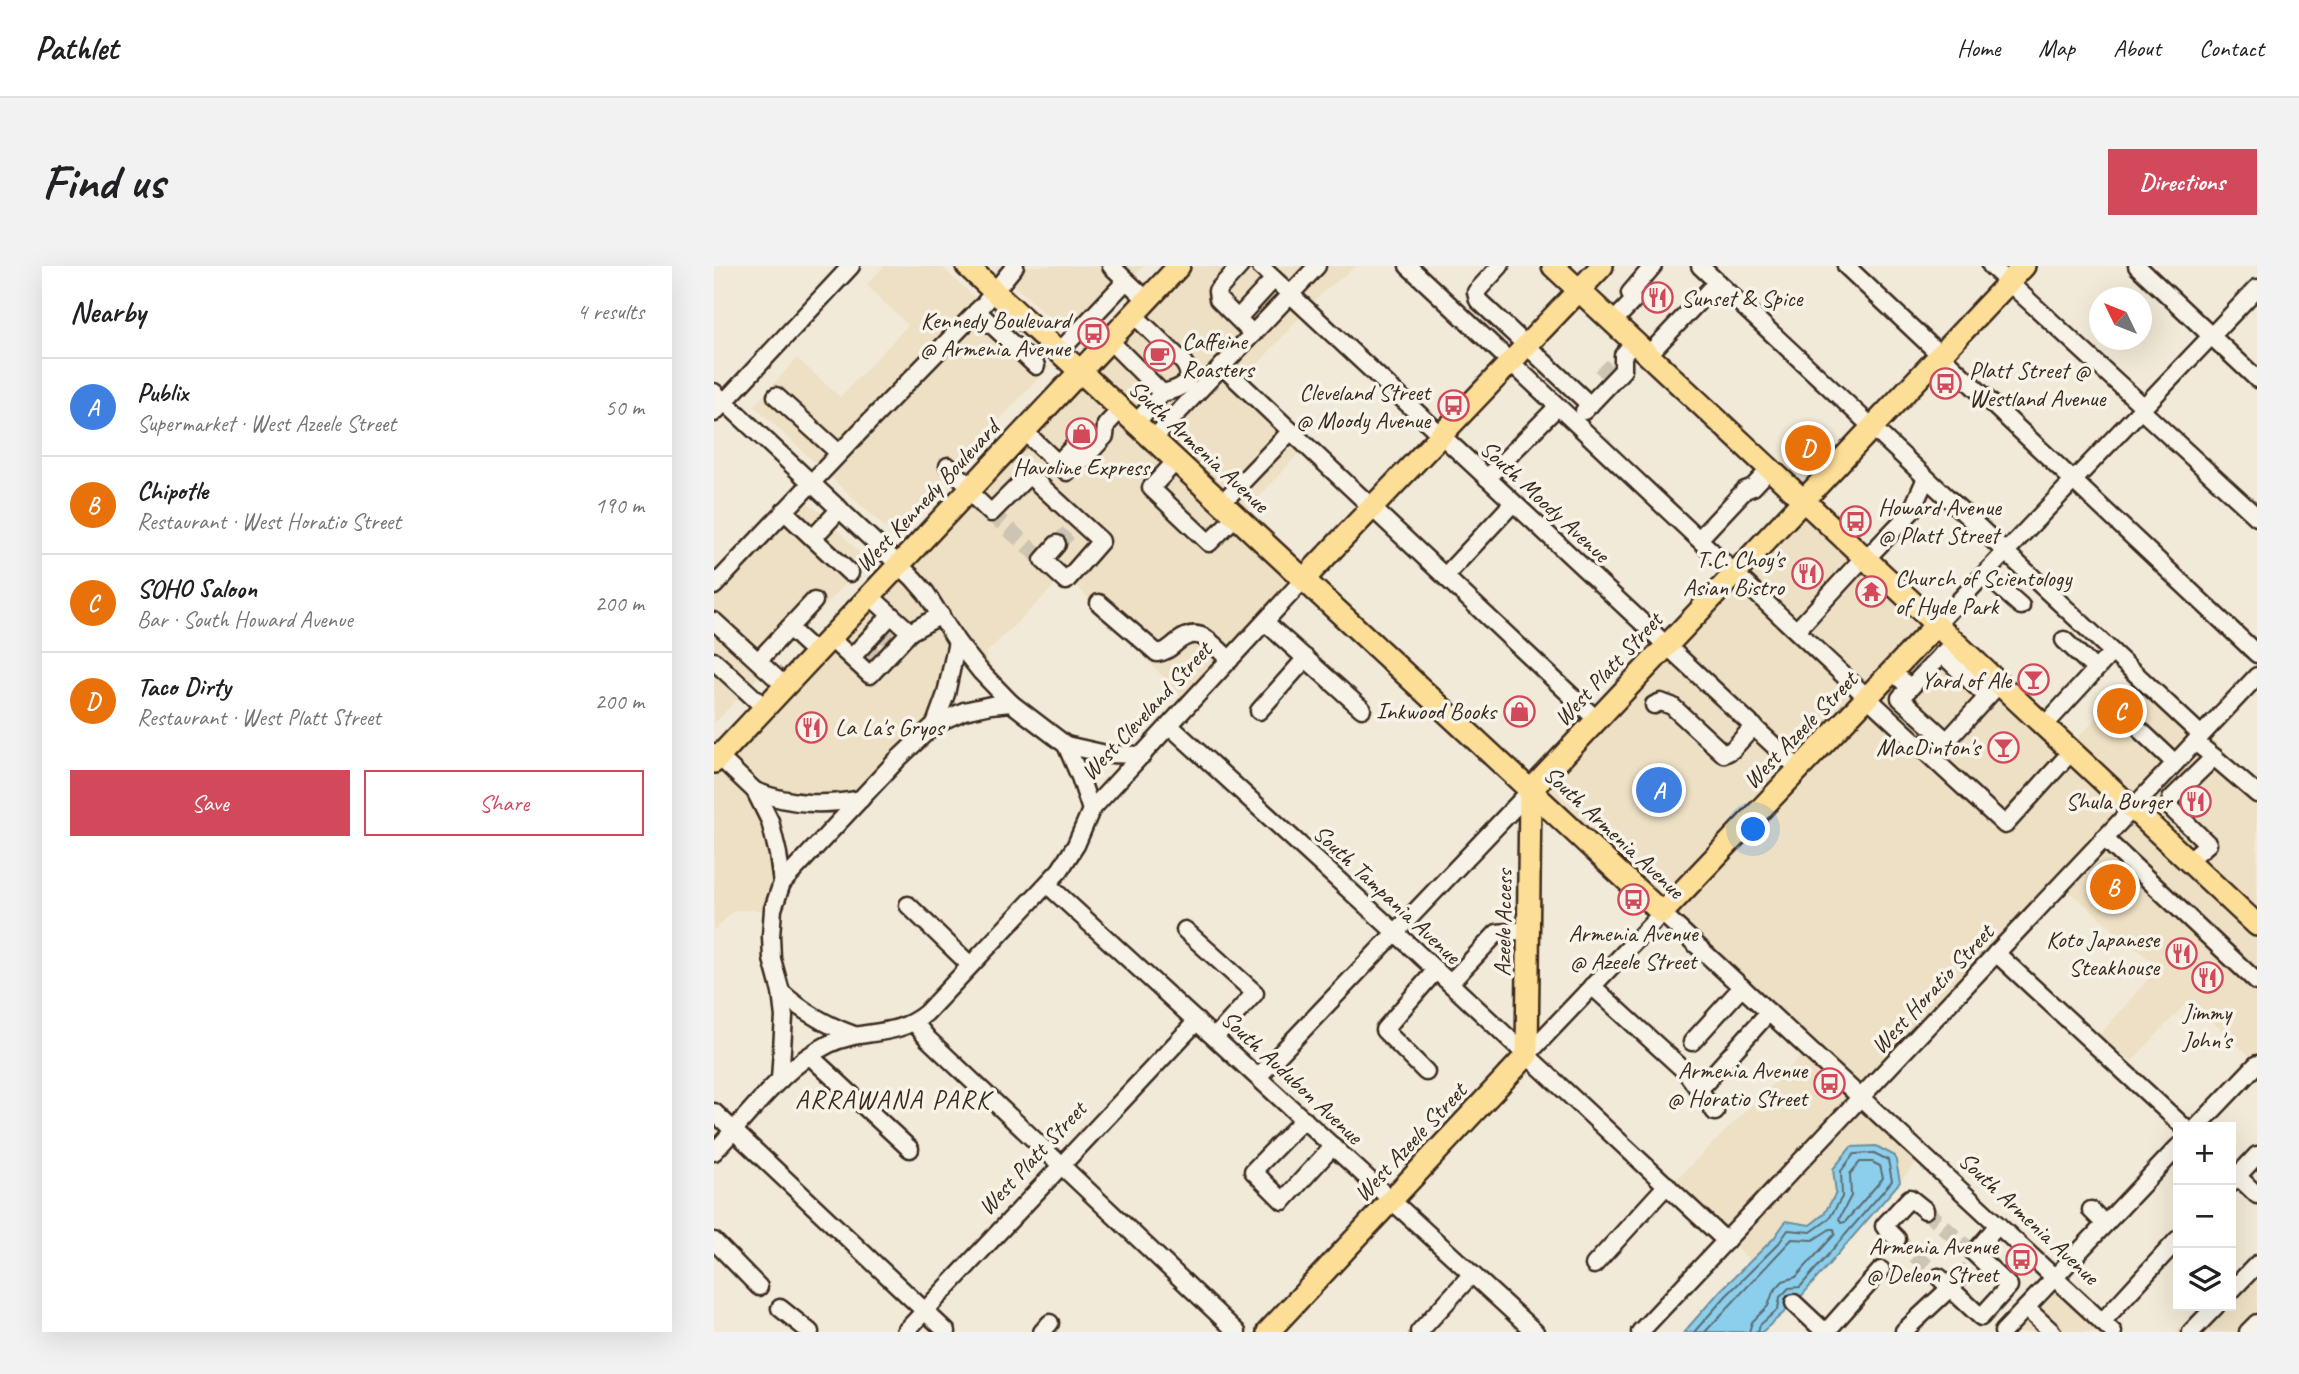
<!DOCTYPE html>
<html lang="en">
<head>
<meta charset="utf-8">
<style>
	:root { --surface:#fff; --page:#f2f2f2; --text:#202124; --muted:#757577; --line:#e0e0e0; --accent:#d1495b }
	body { margin:0; font-family:Caveat,sans-serif; background:var(--page); color:var(--text) }
	.controls { position:absolute; right:21px; bottom:21px; display:grid; overflow:hidden; border-radius:0px; box-shadow:0 7px 28px #0002 }
	.controls button { width:63px; height:63px; display:grid; place-items:center; padding:0; border:0; border-bottom:2px solid var(--line); background:var(--surface); color:var(--text); font:35px sans-serif }
	.compass { position:absolute; left:1375px; top:21px; width:63px; height:63px; border-radius:50%; background:var(--surface); box-shadow:0 7px 28px #0002; rotate:313deg }
	.you { position:absolute; left:1040px; top:564px; width:24px; height:24px; margin:-18px; border:5px solid #fff; border-radius:50%; background:#1a73e8; box-shadow:0 0 0 10px #1a73e833 }
	.badge { display:grid; place-items:center; width:46px; height:46px; border-radius:50%; background:var(--accent); color:#fff; font-size:23px; font-weight:700 }
	.pin { position:absolute; translate:-50% -50%; border:4px solid #fff; box-shadow:0 2px 7px #0006 }
	.list { margin:0; padding:0; list-style:none }
	h2 { display:flex; justify-content:space-between; align-items:center; height:91px; margin:0; padding:0 28px; font-size:30px }
	h2 small { font-size:23px; font-weight:400; color:var(--muted) }
	.list li { display:grid; grid-template-columns:46px 1fr auto; gap:21px; align-items:center; box-sizing:border-box; height:98px; padding:0 28px; border-top:2px solid var(--line) }
	.list b { display:block; font-size:26px; white-space:nowrap }
	.list p { margin:0; font-size:23px; white-space:nowrap; color:var(--muted) }
	.list em { font-size:23px; font-style:normal; color:var(--muted) }
	.actions { display:flex; gap:14px; padding:21px 28px }
	.actions a { flex:1; padding:16px 0; border:2px solid var(--accent); border-radius:0px; text-align:center; font-size:24px; color:var(--accent) }
	.actions .main { background:var(--accent); color:#fff }
	.icon { flex:none; width:38px; height:38px; fill:none; stroke:currentColor; stroke-width:2; stroke-linecap:round; stroke-linejoin:round }
	.map { position:relative; flex:none; width:1543px; height:1066px; overflow:hidden; border-radius:0px }
	header { display:flex; align-items:center; gap:42px; box-sizing:border-box; height:98px; padding:0 35px; background:var(--surface); border-bottom:2px solid var(--line) }
	header strong { font-size:33px }
	nav { display:flex; gap:38px; margin-inline-start:auto; font-size:24px }
	.intro { display:flex; align-items:center; justify-content:space-between; box-sizing:border-box; height:168px; padding:0 42px }
	h1 { margin:0; font-size:49px }
	.button { padding:18px 32px; border-radius:0px; background:var(--accent); color:#fff; font-size:24px; font-weight:700 }
	main { display:flex; gap:42px; padding:0 42px }
	aside { flex:1; background:var(--surface); border-radius:0px; box-shadow:0 7px 28px #0002 }
	.map>svg:first-child { display:block }
	.built { fill:#ede0c4 }
	.water { fill:#8ccfed; stroke:#6c8d9a; stroke-width:2 }
	.lines { fill:none; stroke-linecap:round; stroke-linejoin:round }
	.shore { stroke:#5b6c71; stroke-width:2 }
	.minor-tunnel { stroke:#cdc4b3; stroke-width:16; stroke-dasharray:16 8; stroke-linecap:butt }
	.minor-casing { stroke:#3b2a1e; stroke-width:21 }
	.major-casing { stroke:#3b2a1e; stroke-width:26 }
	.minor { stroke:#f7f3e8; stroke-width:16 }
	.major { stroke:#fdde96; stroke-width:21 }
	.labels { text-anchor:middle; stroke-width:7; stroke-linejoin:round; paint-order:stroke }
	.poi-label { font-size:24px; fill:#3b2a1e; stroke:#f7f3e8; text-anchor:end }
	.street-label { font-size:24px; fill:#3b2a1e; stroke:#f7f3e8 }
	.neighbourhood-label { font-size:26px; letter-spacing:2px; fill:#3b2a1e; stroke:#f7f3e8 }
</style>
</head>
<body>
<header>
<strong>Pathlet</strong>
<nav><a>Home</a><a>Map</a><a>About</a><a>Contact</a></nav>
</header>
<div class="intro"><h1>Find us</h1><a class="button">Directions</a></div>
<main>
<aside>
<h2>Nearby<small>4 results</small></h2>
<ul class="list">
<li><span class="badge" style="background:#3f7fe0">A</span><div><b>Publix</b><p>Supermarket · West Azeele Street</p></div><em>50 m</em></li>
<li><span class="badge" style="background:#e8710a">B</span><div><b>Chipotle</b><p>Restaurant · West Horatio Street</p></div><em>190 m</em></li>
<li><span class="badge" style="background:#e8710a">C</span><div><b>SOHO Saloon</b><p>Bar · South Howard Avenue</p></div><em>200 m</em></li>
<li><span class="badge" style="background:#e8710a">D</span><div><b>Taco Dirty</b><p>Restaurant · West Platt Street</p></div><em>200 m</em></li>
</ul>
<div class="actions"><a class="main">Save</a><a>Share</a></div>
</aside>
<div class="map">
<svg width="1543" height="1066" viewBox="0 0 1543 1066">
	<rect width="100%" height="100%" fill="#f2ead8"/>
	<filter id="ink" filterUnits="userSpaceOnUse"><feTurbulence type="fractalNoise" baseFrequency=".0143" numOctaves="2"/><feDisplacementMap in="SourceGraphic" scale="14" xChannelSelector="R" yChannelSelector="G"/><feConvolveMatrix kernelMatrix="1 2 1 2 8 2 1 2 1" color-interpolation-filters="sRGB"/></filter>
	<g filter="url(#ink)">
		<g class="built">
			<path d="M170,0H227L335,101L178,268L40,140L83,92L126,131L194,59L152,19Z"/>
			<path d="M280,0H430L360,75Z"/>
			<path d="M476,0H536L588,49L525,119L587,185L533,244L587,301L375,105Z"/>
			<path d="M555,0H642L610,25L597,39Z"/>
			<path d="M366,115L580,313L470,433L352,309L271,388L287,418L250,375L251,371L247,370L195,299Z"/>
			<path d="M82,228L107,247L150,291L152,296L0,458V314Z"/>
			<path d="M1094,248L1212,359L1084,493L963,380Z"/>
			<path d="M186,309L206,331L235,377L225,425L215,454L143,527L125,530L77,529L45,519L15,491Z"/>
			<path d="M1223,369L1409,541L1146,821L958,647Z"/>
			<path d="M953,389L1075,503L947,637L827,525Z"/>
			<path d="M1427,405L1485,460L1418,532L1359,477Z"/>
			<path d="M1496,470L1543,517V649L1429,542Z"/>
			<path d="M6,501L36,530L49,557L61,613L51,644H21L0,664V508Z"/>
			<path d="M1420,552L1543,668V787L1538,792L1475,734L1418,795L1385,770L1444,701L1353,624Z"/>
			<path d="M1090,787L1137,831L1011,964L960,916Z"/>
			<path d="M1148,842L1204,894L1186,916L1181,890L1119,903L1122,927L1110,948L1096,959L1071,955L1060,972L1036,995L1019,978Z"/>
			<path d="M1543,985V1066H1461L1488,1040H1517V1011Z"/>
			<path d="M1342,1021L1389,1066H1300Z"/>
		</g>
		<path class="water" d="M1162,880L1181,890L1186,916L1085,1033L1078,1028L1070,1037L1075,1042L1048,1066H970L1006,1025L1060,972L1072,955L1096,959L1110,948L1122,927L1119,903L1137,881Z"/>
		<g class="lines">
			<g class="shore">
				<path d="M1146,896H1158L1166,900L1169,912L1131,956L1127,957L1125,953L1137,930L1136,908Z"/>
				<path d="M980,1066L1012,1030L1065,977L1074,964L1097,966L1115,953L1128,931L1127,905L1140,888L1160,887L1174,894L1178,915L1086,1021L1075,1022L1066,1031L1064,1043L1046,1059L1044,1066"/>
				<path d="M991,1066L1078,973L1099,974L1116,963H1120L1121,968L1082,1011L1069,1015L1059,1026L1054,1040L1038,1056L1035,1066"/>
			</g>
			<g class="minor-tunnel">
				<path d="M887,111L901,97"/>
				<path d="M363,177L377,162"/>
				<path d="M277,247L329,294"/>
				<path d="M343,278L355,266"/>
				<path d="M168,367L178,376"/>
				<path d="M153,383L163,391"/>
				<path d="M1211,944L1253,982"/>
				<path d="M1183,973L1225,1011"/>
				<path d="M1243,1013L1256,1001"/>
			</g>
			<defs>
				<g id="minor">
					<path d="M397,0L433,34"/>
					<path d="M526,0L503,25L504,33L539,68"/>
					<path d="M546,0L1085,503"/>
					<path d="M694,0C893,185 1090,375 1291,559L1358,485"/>
					<path d="M786,0L762,26L764,34L876,139"/>
					<path d="M986,0L1487,469"/>
					<path d="M1132,0L1543,388"/>
					<path d="M1277,0L1430,141"/>
					<path d="M1423,0L1543,113"/>
					<path d="M263,45L322,100"/>
					<path d="M419,48L469,96C484,116 466,123 448,127"/>
					<path d="M524,52L559,14"/>
					<path d="M899,56L919,35L916,27L939,0"/>
					<path d="M395,74L448,127L422,157"/>
					<path d="M345,86L412,15"/>
					<path d="M934,89L1003,16"/>
					<path d="M508,100L882,453"/>
					<path d="M0,126L199,312L212,327L243,376L267,406L297,437L352,479L366,511L377,544"/>
					<path d="M62,130L125,187"/>
					<path d="M1427,144L1543,251"/>
					<path d="M870,145L909,104V89L920,77"/>
					<path d="M0,147L137,0"/>
					<path d="M310,165L353,206L367,191L370,193L391,170L392,159L407,143"/>
					<path d="M439,173L603,0"/>
					<path d="M462,195L437,222L495,277L522,250"/>
					<path d="M344,197L363,177"/>
					<path d="M234,200L257,221"/>
					<path d="M773,212L843,141"/>
					<path d="M254,225L277,247L315,209L387,275L352,315L329,294L343,278"/>
					<path d="M508,237L577,165"/>
					<path d="M70,245L136,307"/>
					<path d="M99,272L126,243"/>
					<path d="M985,273L1031,224L1039,221L1056,203"/>
					<path d="M1152,293L1197,246L1212,212"/>
					<path d="M1271,308L1307,340"/>
					<path d="M731,310L799,237"/>
					<path d="M0,320L155,156L270,38L301,0"/>
					<path d="M385,337L443,387C452,386 456,382 463,376C487,357 498,379 516,394"/>
					<path d="M0,355L71,420"/>
					<path d="M551,356L648,443"/>
					<path d="M1222,359L1543,22"/>
					<path d="M75,362L102,387"/>
					<path d="M1083,364L1150,291"/>
					<path d="M196,366L227,349"/>
					<path d="M116,372L156,409L196,366L156,330"/>
					<path d="M1350,374L1381,403"/>
					<path d="M1228,388L1273,431"/>
					<path d="M138,391L177,349"/>
					<path d="M0,395L51,442"/>
					<path d="M44,395L100,335"/>
					<path d="M1178,405L1196,422L1240,376"/>
					<path d="M1196,422L1186,432L1233,475L1285,418"/>
					<path d="M940,439L947,436L958,440L1010,488L1018,484L1040,460"/>
					<path d="M545,445L592,392"/>
					<path d="M221,458L232,428L243,376"/>
					<path d="M456,460L682,667L1012,975"/>
					<path d="M1330,460L1398,386"/>
					<path d="M1428,466L1461,497"/>
					<path d="M352,479L392,488L429,489"/>
					<path d="M0,486L41,525L56,555L64,588L68,617L59,643L57,670L58,693L67,726L70,751L66,814"/>
					<path d="M1500,491L1543,528"/>
					<path d="M41,525C77,539 110,540 147,533"/>
					<path d="M1390,572L1543,716"/>
					<path d="M1475,594L1494,578L1456,541L1457,533L1500,491L1481,476"/>
					<path d="M68,617L183,494L221,458L250,445L277,439L297,437"/>
					<path d="M334,619L821,1066"/>
					<path d="M194,639L256,699"/>
					<path d="M471,664L541,727L501,771"/>
					<path d="M1282,687L1470,861"/>
					<path d="M736,717L783,667L815,664"/>
					<path d="M878,720L972,806L1001,846"/>
					<path d="M67,726C89,746 112,759 140,769"/>
					<path d="M200,756L214,773L523,1066"/>
					<path d="M978,776L1028,721"/>
					<path d="M813,789L948,647L1399,1066"/>
					<path d="M96,790L196,883"/>
					<path d="M712,806L670,764L722,704"/>
					<path d="M544,811L816,525"/>
					<path d="M985,824L1055,746"/>
					<path d="M0,846L233,1066"/>
					<path d="M590,853L539,905L569,935L619,880"/>
					<path d="M1483,861L1543,798"/>
					<path d="M0,886C35,849 68,801 115,778C148,762 181,773 212,747L346,604L362,579L377,544L590,313"/>
					<path d="M1517,904L1543,929"/>
					<path d="M1517,917L1543,889"/>
					<path d="M1377,944L1391,958"/>
					<path d="M1183,973L1170,960L1196,932L1211,944"/>
					<path d="M0,975L45,1021"/>
					<path d="M880,999L953,919"/>
					<path d="M1243,1013L1236,1022L1267,1051L1295,1020L1260,987L1284,959"/>
					<path d="M1517,1025L1543,998"/>
					<path d="M1080,1037L1111,1066"/>
					<path d="M66,1042L96,1066"/>
					<path d="M1312,1042L1338,1066"/>
					<path d="M1388,1056L1464,973"/>
					<path d="M1190,1065L1236,1022L1225,1011"/>
					<path d="M191,1066L483,755"/>
					<path d="M328,1066L336,1057"/>
					<path d="M705,1066L758,1008"/>
					<path d="M926,1066L1543,410"/>
					<path d="M1112,1066L1167,1004"/>
					<path d="M1289,1066L1464,881"/>
					<path d="M1477,1066L1502,1040"/>
					<path d="M1534,1066L1543,1057"/>
				</g>
				<g id="major">
					<path d="M253,0L948,647L1222,359"/>
					<path d="M839,0L1543,659"/>
					<path d="M590,313L888,0"/>
					<path d="M0,496L465,0"/>
					<path d="M816,525L1310,0"/>
					<path d="M554,1066L813,789L816,525"/>
				</g>
			</defs>
			<use href="#minor" class="minor-casing"/>
			<use href="#major" class="major-casing"/>
			<use href="#minor" class="minor"/>
			<use href="#major" class="major"/>
		</g>
	</g>
	<defs>
		<symbol id="restaurant-ring" viewBox="-11 -11 22 22"><circle r="9.5" fill="#f7f3e8" stroke="#d1495b" stroke-width="1.5"/><path d="M-5-6h1v4h1v-4h1v4h1v-4h1v5L-1.5 .5V6h-2V.5L-5-1ZM5-6V6H3V1.5H1.5Q1.5-4 5-6Z" fill="#d1495b"/></symbol>
		<symbol id="bus-ring" viewBox="-11 -11 22 22"><circle r="9.5" fill="#f7f3e8" stroke="#d1495b" stroke-width="1.5"/><path d="M-5-6H5V4H4V6H2V4H-2V6H-4V4H-5ZM-3.5-4V0h7V-4ZM-3.5 1.2v1.5H-2V1.2ZM2 1.2v1.5H3.5V1.2Z" fill="#d1495b"/></symbol>
		<symbol id="cafe-ring" viewBox="-11 -11 22 22"><circle r="9.5" fill="#f7f3e8" stroke="#d1495b" stroke-width="1.5"/><path d="M-5.5-4.5H6V0H3Q3 3.5 0 3.5H-2.5Q-5.5 3.5-5.5 0ZM3-3.2v2h1.7v-2ZM-6 4.5H4V6H-6Z" fill="#d1495b"/></symbol>
		<symbol id="shop-ring" viewBox="-11 -11 22 22"><circle r="9.5" fill="#f7f3e8" stroke="#d1495b" stroke-width="1.5"/><path d="M-5-2.5h2.3a2.7 3.5 0 0 1 5.4 0H5L5.5 6h-11ZM-1.5-2.5h3a1.5 2.3 0 0 0-3 0Z" fill="#d1495b"/></symbol>
		<symbol id="temple-ring" viewBox="-11 -11 22 22"><circle r="9.5" fill="#f7f3e8" stroke="#d1495b" stroke-width="1.5"/><path d="M0-6L5-2H3V0L6.5 2.5H4V6H1.5V3h-3V6H-4V2.5H-6.5L-3 0V-2H-5Z" fill="#d1495b"/></symbol>
		<symbol id="bar-ring" viewBox="-11 -11 22 22"><circle r="9.5" fill="#f7f3e8" stroke="#d1495b" stroke-width="1.5"/><path d="M-6-5H6L.8 .8V4.5H3.5V6h-7V4.5H-.8V.8Z" fill="#d1495b"/></symbol>
	</defs>
	<g fill-rule="evenodd">
		<use href="#restaurant-ring" x="926" y="14" width="35" height="35"/>
		<use href="#bus-ring" x="362" y="50" width="35" height="35"/>
		<use href="#cafe-ring" x="428" y="72" width="35" height="35"/>
		<use href="#bus-ring" x="1214" y="100" width="35" height="35"/>
		<use href="#bus-ring" x="722" y="122" width="35" height="35"/>
		<use href="#shop-ring" x="350" y="150" width="35" height="35"/>
		<use href="#bus-ring" x="1124" y="238" width="35" height="35"/>
		<use href="#restaurant-ring" x="1076" y="290" width="35" height="35"/>
		<use href="#temple-ring" x="1140" y="308" width="35" height="35"/>
		<use href="#bar-ring" x="1302" y="396" width="35" height="35"/>
		<use href="#shop-ring" x="788" y="428" width="35" height="35"/>
		<use href="#restaurant-ring" x="80" y="444" width="35" height="35"/>
		<use href="#bar-ring" x="1272" y="464" width="35" height="35"/>
		<use href="#restaurant-ring" x="1464" y="518" width="35" height="35"/>
		<use href="#bus-ring" x="902" y="616" width="35" height="35"/>
		<use href="#restaurant-ring" x="1450" y="670" width="35" height="35"/>
		<use href="#restaurant-ring" x="1476" y="694" width="35" height="35"/>
		<use href="#bus-ring" x="1098" y="800" width="35" height="35"/>
		<use href="#bus-ring" x="1290" y="976" width="35" height="35"/>
	</g>
	<g class="labels">
		<g class="poi-label">
			<text x="967" y="40" text-anchor="start">Sunset &amp; Spice</text>
			<text x="356" y="62">Kennedy Boulevard<tspan x="356" dy="28">@ Armenia Avenue</tspan></text>
			<text x="468" y="83" text-anchor="start">Caffeine<tspan x="468" dy="28">Roasters</tspan></text>
			<text x="1255" y="112" text-anchor="start">Platt Street @<tspan x="1255" dy="28">Westland Avenue</tspan></text>
			<text x="716" y="134">Cleveland Street<tspan x="716" dy="28">@ Moody Avenue</tspan></text>
			<text x="367" y="209" text-anchor="middle">Havoline Express</text>
			<text x="1164" y="249" text-anchor="start">Howard Avenue<tspan x="1164" dy="28">@ Platt Street</tspan></text>
			<text x="1070" y="301">T.C. Choy's<tspan x="1070" dy="28">Asian Bistro</tspan></text>
			<text x="1181" y="320" text-anchor="start">Church of Scientology<tspan x="1181" dy="28">of Hyde Park</tspan></text>
			<text x="1297" y="422">Yard of Ale</text>
			<text x="782" y="453">Inkwood Books</text>
			<text x="121" y="469" text-anchor="start">La La's Gryos</text>
			<text x="1266" y="489">MacDinton's</text>
			<text x="1458" y="543">Shula Burger</text>
			<text x="919" y="675" text-anchor="middle">Armenia Avenue<tspan x="919" dy="28">@ Azeele Street</tspan></text>
			<text x="1445" y="681">Koto Japanese<tspan x="1445" dy="28">Steakhouse</tspan></text>
			<text x="1493" y="754" text-anchor="middle">Jimmy<tspan x="1493" dy="28">John's</tspan></text>
			<text x="1093" y="812">Armenia Avenue<tspan x="1093" dy="28">@ Horatio Street</tspan></text>
			<text x="1284" y="988">Armenia Avenue<tspan x="1284" dy="28">@ Deleon Street</tspan></text>
		</g>
		<g class="street-label">
			<text transform="translate(485 180) rotate(43)" y="8">South Armenia Avenue</text>
			<text transform="translate(213 230) rotate(-47)" y="8">West Kennedy Boulevard</text>
			<text transform="translate(831 235) rotate(43)" y="8">South Moody Avenue</text>
			<text transform="translate(894 403) rotate(-47)" y="8">West Platt Street</text>
			<text transform="translate(432 445) rotate(-47)" y="8">West Cleveland Street</text>
			<text transform="translate(1086 464) rotate(-46)" y="8">West Azeele Street</text>
			<text transform="translate(900 566) rotate(43)" y="8">South Armenia Avenue</text>
			<text transform="translate(673 628) rotate(43)" y="8">South Tampania Avenue</text>
			<text transform="translate(789 657) rotate(-89)" y="8">Azeele Access</text>
			<text transform="translate(1218 723) rotate(-47)" y="8">West Horatio Street</text>
			<text transform="translate(578 811) rotate(43)" y="8">South Audubon Avenue</text>
			<text transform="translate(696 876) rotate(-47)" y="8">West Azeele Street</text>
			<text transform="translate(318 892) rotate(-47)" y="8">West Platt Street</text>
			<text transform="translate(1315 952) rotate(43)" y="8">South Armenia Avenue</text>
		</g>
		<g class="neighbourhood-label">
			<text x="179" y="842">ARRAWANA PARK</text>
		</g>
	</g>
</svg>
<div class="controls">
<button>+</button>
<button>−</button>
<button><svg class="icon" aria-label="layers" viewBox="0 0 24 24"><path d="M12 4l9 5-9 5-9-5zM3 14l9 5 9-5"/></svg></button>
</div>
<svg class="compass" viewBox="-18 -18 36 36"><path d="M0-13l5 13h-10z" fill="#e53935"/><path d="M0 13l5-13h-10z" fill="#757577"/></svg>
<div class="you"></div>
<div class="pin badge" style="left:945px;top:524px;background:#3f7fe0">A</div>
<div class="pin badge" style="left:1399px;top:621px;background:#e8710a">B</div>
<div class="pin badge" style="left:1406px;top:445px;background:#e8710a">C</div>
<div class="pin badge" style="left:1094px;top:182px;background:#e8710a">D</div>
</div>
</main>
</body>
</html>
